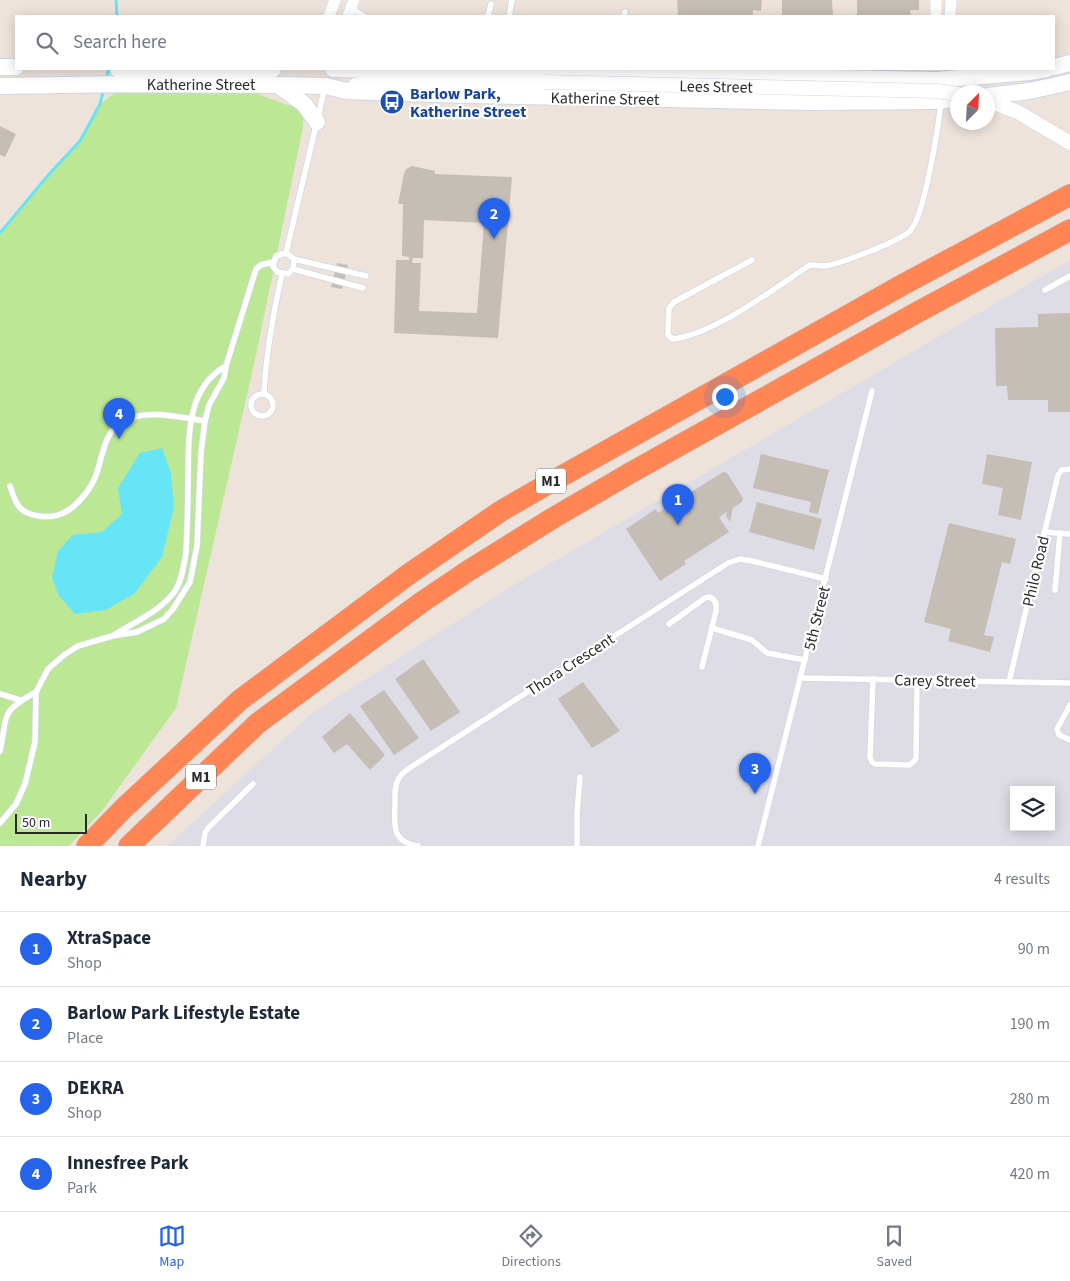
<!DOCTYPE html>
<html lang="en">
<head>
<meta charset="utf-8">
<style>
	:root { --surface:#fff; --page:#f6f6f7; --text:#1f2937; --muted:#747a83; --line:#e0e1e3; --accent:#2563eb }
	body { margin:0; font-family:"Source Sans 3",sans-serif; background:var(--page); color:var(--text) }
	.controls { position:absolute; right:15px; bottom:15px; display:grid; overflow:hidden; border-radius:0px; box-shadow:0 2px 12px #0003 }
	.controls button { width:45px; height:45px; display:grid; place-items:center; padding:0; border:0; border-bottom:1px solid var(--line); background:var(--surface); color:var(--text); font:25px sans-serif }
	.compass { position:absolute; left:950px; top:85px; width:45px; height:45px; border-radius:50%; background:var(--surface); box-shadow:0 2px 12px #0003; rotate:24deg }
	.scale { position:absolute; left:15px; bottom:12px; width:72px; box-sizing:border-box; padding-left:5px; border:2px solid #2a2a2a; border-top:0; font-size:14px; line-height:18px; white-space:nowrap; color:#2a2a2a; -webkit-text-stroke:4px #fff; paint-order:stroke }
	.you { position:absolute; left:724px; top:396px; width:18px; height:18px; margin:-12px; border:4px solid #fff; border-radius:50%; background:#1a73e8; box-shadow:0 0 0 8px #1a73e833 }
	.badge { display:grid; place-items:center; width:32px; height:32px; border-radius:50%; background:var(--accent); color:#fff; font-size:16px; font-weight:700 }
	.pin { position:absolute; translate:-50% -41px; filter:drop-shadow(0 1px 2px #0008) }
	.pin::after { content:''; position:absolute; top:26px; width:18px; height:15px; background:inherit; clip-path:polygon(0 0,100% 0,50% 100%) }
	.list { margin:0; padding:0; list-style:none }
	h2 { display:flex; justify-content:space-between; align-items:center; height:65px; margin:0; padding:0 20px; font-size:21px }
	h2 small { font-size:16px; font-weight:400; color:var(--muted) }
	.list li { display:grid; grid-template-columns:32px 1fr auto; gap:15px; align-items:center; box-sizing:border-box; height:75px; padding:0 20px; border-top:1px solid var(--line) }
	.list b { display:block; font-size:19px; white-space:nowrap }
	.list p { margin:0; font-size:16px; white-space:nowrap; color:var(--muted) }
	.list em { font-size:16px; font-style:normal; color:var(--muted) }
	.icon { flex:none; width:28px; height:28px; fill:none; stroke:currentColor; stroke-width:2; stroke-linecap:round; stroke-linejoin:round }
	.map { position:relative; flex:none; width:1070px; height:846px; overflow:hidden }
	.search { position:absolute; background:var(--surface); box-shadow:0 2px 12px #0003; left:15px; right:15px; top:15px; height:55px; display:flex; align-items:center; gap:12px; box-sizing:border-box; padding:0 18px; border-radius:0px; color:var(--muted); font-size:19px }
	.sheet { height:365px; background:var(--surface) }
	nav { display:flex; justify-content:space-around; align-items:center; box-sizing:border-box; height:70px; border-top:1px solid var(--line); background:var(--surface); font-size:14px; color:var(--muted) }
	nav a { display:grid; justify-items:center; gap:2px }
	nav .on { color:var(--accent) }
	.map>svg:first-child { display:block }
	.industrial { fill:#dedce5; fill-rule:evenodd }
	.green { fill:#bce794 }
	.water { fill:#67e4f6 }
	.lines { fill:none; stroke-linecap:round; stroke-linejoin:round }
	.stream { stroke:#67e4f6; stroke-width:3 }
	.building { fill:#c5beb7; fill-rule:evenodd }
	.service-casing { stroke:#d0d7e4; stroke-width:7 }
	.minor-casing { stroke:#d0d7e4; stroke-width:12 }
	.tertiary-casing { stroke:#d0d7e4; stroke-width:15 }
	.secondary-casing { stroke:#d0d7e4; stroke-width:18 }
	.motorway-casing { stroke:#c3c3c3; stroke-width:22 }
	.service { stroke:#fff; stroke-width:5.5 }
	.minor { stroke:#fff; stroke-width:11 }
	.tertiary { stroke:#fff; stroke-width:14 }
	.secondary { stroke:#fff; stroke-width:16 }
	.motorway { stroke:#ff8654; stroke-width:21 }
	.tertiary-bridge-casing { stroke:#d0d7e4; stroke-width:15; stroke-linecap:butt }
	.tertiary-bridge { stroke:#fff; stroke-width:14 }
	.labels { text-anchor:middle; stroke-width:4.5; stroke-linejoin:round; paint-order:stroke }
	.shield { fill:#fff; stroke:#6a6a6a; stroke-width:1 }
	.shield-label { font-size:15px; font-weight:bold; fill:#2a2a2a }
	.street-label { font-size:16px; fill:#2a2a2a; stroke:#fff }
	.transit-label { font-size:16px; font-weight:bold; fill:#164399; stroke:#fff; text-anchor:start }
</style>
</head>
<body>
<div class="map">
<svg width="1070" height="846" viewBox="0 0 1070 846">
	<rect width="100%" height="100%" fill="#ede3db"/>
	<path class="industrial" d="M1070,260V846H167L311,714L517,583ZM1014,790H1051V827H1014Z"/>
	<path class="green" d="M116,92L255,93L304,111L303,127L256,355L176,708L102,811L69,846H0V233L50,173L79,142L100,104Z"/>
	<path class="water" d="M162,448L171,473L174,507L162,557L135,593L106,610L75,614L59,596L52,578L58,551L73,535L102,532L122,514L118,488L140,453Z"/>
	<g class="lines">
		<g class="stream">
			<path d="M116,0L117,16"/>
			<path d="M106,79L109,69"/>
			<path d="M0,233L50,173L80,141L100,104L104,89"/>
		</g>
	</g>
	<g class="building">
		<path d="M677,0H762L761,11L753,10V16H678Z"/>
		<path d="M782,0H832L833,16H782Z"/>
		<path d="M857,0H919V10H910L911,16H857Z"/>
		<path d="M0,126L16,134L5,157L0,155Z"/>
		<path d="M412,166L435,171V174L512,177L498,338L394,333L396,260H409V257L402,256L403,204H398L404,174L406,169ZM424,220L484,223L477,313L419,311L421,263H412L413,258H423Z"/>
		<path d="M337,263L348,265L342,289L331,287Z"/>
		<path d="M1070,313V412H1048V400H1008L1007,386H996L995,328L1038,327V314Z"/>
		<path d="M761,454L829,470L818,514L809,512L811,502L753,488Z"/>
		<path d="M987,454L1032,462L1021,520L998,515L1003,488L982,484Z"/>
		<path d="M723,472L727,473L743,498L742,502L733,508L730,522L726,516L727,512L719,517L729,532L684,561L686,564L660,581L626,529L656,509L658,513Z"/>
		<path d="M757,502L822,519L814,550L749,532Z"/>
		<path d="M949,523L1016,539L1010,564L1002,562L984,635L994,637L990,652L948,641L951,629L924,622Z"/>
		<path d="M423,659L460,712L431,731L395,679Z"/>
		<path d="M583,682L620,731L592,748L558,699Z"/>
		<path d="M384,690L419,738L394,755L360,706Z"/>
		<path d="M350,713L385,755L370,770L347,744L334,753L322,737Z"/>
	</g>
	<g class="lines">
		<defs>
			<g id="service">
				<path d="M351,8L364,16"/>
				<path d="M488,16L491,4"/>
				<path d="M509,16L512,0"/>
				<path d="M624,16L625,12"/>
				<path d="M286,253L325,87"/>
				<path d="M294,259L293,269L288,274L277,272L273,266L276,256L286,253L294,259L366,276"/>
				<path d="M752,260L674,302L669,308L668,335L673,339C717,333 773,289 810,265C815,265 820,266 825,266C840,264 900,241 910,231C924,219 939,123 941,101"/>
				<path d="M293,269L363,288"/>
				<path d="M1045,290L1070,276"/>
				<path d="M264,394C266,353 273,314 282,274"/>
				<circle cx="262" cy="405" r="11"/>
				<path d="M10,486C16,505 19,513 39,516C53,518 63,515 74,506C83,498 90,489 95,478C102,461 103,435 119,424C142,407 179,417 205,421"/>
				<path d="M1044,532L1070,534"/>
				<path d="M1055,590L1060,533"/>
				<path d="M669,624L705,598L709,597C716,599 717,605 716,611L702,667"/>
				<path d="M712,628L752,640L767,653L805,660"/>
				<path d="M114,635C134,622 161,611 175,591C182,580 184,565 186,553C187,530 188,507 188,483C189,443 184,389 226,366"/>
				<path d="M800,678L1070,683"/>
				<path d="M873,679L870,757L872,762L875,764L910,765L916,759L917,680"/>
				<path d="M1009,682L1058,475L1062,470L1070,469"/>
				<path d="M0,694L20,700"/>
				<path d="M1070,705L1057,729L1059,735L1070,740"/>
				<path d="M0,751C8,713 0,712 36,692"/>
				<path d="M0,823L16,804L25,784L35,742L36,692L48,669L64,655L78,646L112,636L137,632L164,619L173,609L190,582L197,546L201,452L205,421L209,405L224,378L226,366L256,269L261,265L273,262"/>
				<path d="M203,846L205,833L208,828L253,784"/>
				<path d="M418,846C392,842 394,826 395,804C395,796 394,786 399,778C402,773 407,770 411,767L728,563L740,559L752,561L826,579"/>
				<path d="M577,846V813L580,777"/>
				<path d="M758,846L872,391"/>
			</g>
			<g id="minor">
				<path d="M329,16L335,0"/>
				<path d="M348,16L354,0"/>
				<path d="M936,16V0"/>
				<path d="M950,16L951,0"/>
			</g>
			<g id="tertiary">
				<path d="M355,85L412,80L544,82"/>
				<path d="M988,101L1018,112L1070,143"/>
			</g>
			<g id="secondary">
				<path d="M0,67H16"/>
				<path d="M1054,67L1070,63"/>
				<path d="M118,69H273"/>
				<path d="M333,69L937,80L1029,72L1047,69"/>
				<path d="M278,85L304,104L317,122"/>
				<path d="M0,86L126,84L278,85L326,86L347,91L468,95L813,102L936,101L958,99"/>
				<path d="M988,96L1029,91L1070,82"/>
			</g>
			<g id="motorway">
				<path d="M87,846L124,808L240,700L409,574L501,511L553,481L904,284L1070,195"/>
				<path d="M129,846L258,723L422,602L468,571L553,518L632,472L916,313L1070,230"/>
			</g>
		</defs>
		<use href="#service" class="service-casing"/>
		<use href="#minor" class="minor-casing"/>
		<use href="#tertiary" class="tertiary-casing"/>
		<use href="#secondary" class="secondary-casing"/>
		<use href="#motorway" class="motorway-casing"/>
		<use href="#service" class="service"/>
		<use href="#minor" class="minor"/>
		<use href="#tertiary" class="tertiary"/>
		<use href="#secondary" class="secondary"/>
		<use href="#motorway" class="motorway"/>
		<defs>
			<path id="tertiary-bridge" d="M544,82L937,91L958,94"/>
		</defs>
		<use href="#tertiary-bridge" class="tertiary-bridge-casing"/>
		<use href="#tertiary-bridge" class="tertiary-bridge"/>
	</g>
	<defs>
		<symbol id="bus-disc" viewBox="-11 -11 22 22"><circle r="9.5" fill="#1a4fb4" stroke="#fff"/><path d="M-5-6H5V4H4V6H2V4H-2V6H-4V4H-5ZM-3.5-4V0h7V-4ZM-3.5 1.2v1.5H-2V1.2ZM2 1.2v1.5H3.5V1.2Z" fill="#fff"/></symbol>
	</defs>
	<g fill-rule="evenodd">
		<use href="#bus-disc" x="378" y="88" width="28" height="28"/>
	</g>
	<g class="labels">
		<g class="shield">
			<rect x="536" y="468.5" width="30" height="25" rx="4"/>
			<rect x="186" y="764.5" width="30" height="25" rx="4"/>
		</g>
		<g class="shield-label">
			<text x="551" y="486">M1</text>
			<text x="201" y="782">M1</text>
		</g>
		<g class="street-label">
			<text x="201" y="90">Katherine Street</text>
			<text transform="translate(716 86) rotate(1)" y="6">Lees Street</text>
			<text transform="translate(605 98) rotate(1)" y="6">Katherine Street</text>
			<text transform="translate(1035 571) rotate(-77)" y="6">Philo Road</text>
			<text transform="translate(816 618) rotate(-76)" y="6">5th Street</text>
			<text transform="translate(570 664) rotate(-33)" y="6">Thora Crescent</text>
			<text transform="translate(935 680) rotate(1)" y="6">Carey Street</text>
		</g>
		<g class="transit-label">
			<text x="410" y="99">Barlow Park,<tspan x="410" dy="18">Katherine Street</tspan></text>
		</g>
	</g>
</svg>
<div class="controls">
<button><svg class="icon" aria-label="layers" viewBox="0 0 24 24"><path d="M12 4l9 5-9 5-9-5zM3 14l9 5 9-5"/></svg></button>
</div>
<svg class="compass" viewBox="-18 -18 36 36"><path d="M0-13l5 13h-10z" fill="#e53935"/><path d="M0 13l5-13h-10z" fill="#747a83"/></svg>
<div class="scale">50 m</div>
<div class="you"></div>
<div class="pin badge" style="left:678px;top:525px">1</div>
<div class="pin badge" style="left:494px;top:239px">2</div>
<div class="pin badge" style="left:755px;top:794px">3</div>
<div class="pin badge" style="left:119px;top:439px">4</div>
<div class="search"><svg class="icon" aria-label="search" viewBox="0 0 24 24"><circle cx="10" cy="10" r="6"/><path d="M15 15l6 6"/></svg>Search here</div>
</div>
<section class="sheet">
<h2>Nearby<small>4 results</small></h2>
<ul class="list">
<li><span class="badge">1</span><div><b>XtraSpace</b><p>Shop</p></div><em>90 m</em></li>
<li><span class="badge">2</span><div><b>Barlow Park Lifestyle Estate</b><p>Place</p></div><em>190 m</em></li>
<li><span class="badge">3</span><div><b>DEKRA</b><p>Shop</p></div><em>280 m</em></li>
<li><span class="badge">4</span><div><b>Innesfree Park</b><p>Park</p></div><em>420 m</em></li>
</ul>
</section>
<nav>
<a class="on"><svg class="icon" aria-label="map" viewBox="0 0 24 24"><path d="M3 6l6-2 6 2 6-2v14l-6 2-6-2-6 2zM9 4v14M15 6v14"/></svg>Map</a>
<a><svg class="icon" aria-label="directions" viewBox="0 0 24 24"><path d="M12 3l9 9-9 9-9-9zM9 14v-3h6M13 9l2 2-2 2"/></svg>Directions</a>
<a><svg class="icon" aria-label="saved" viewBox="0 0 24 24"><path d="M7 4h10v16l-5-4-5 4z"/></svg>Saved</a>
</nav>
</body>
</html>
